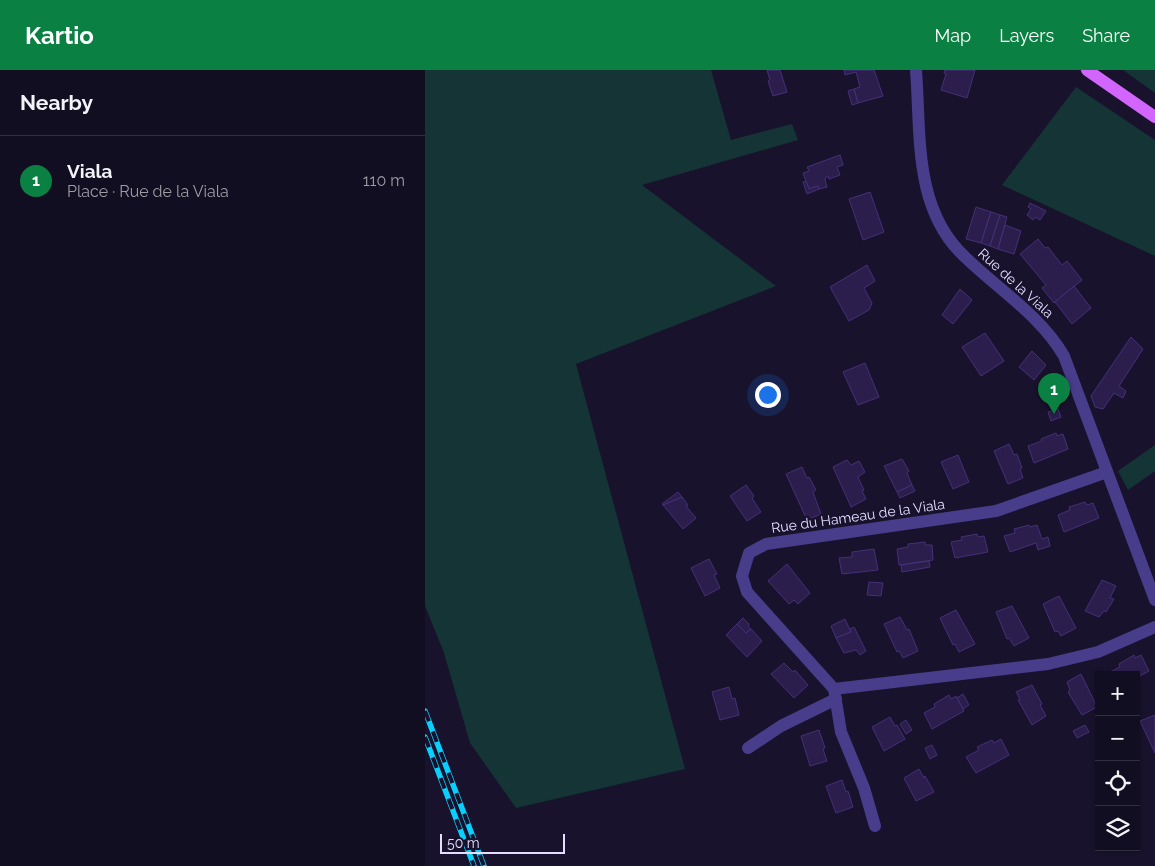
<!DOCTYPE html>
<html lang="en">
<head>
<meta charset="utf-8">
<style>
	:root { --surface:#120e21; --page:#1f1c2e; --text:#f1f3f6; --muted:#9c9ca5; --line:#312e3f; --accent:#0b8043 }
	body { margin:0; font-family:Raleway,sans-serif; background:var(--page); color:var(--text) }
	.controls { position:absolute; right:15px; bottom:15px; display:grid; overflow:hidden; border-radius:0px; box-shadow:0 1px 4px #0004 }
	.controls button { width:45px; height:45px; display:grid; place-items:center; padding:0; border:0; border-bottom:1px solid var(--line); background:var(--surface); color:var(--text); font:25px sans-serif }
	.scale { position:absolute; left:15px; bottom:12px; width:125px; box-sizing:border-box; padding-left:5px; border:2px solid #e4ddff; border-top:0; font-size:14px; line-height:18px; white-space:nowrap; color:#e4ddff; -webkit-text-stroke:4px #18122c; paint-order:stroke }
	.you { position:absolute; left:342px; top:324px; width:18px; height:18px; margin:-12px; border:4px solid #fff; border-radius:50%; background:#1a73e8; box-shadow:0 0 0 8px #1a73e833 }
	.badge { display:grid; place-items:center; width:32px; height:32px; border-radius:50%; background:var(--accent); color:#fff; font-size:16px; font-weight:700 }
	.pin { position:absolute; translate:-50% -41px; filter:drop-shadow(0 1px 2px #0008) }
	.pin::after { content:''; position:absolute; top:26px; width:18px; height:15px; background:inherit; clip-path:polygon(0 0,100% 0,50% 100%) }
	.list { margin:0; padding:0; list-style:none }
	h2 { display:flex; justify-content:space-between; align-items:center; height:65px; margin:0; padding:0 20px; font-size:21px }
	h2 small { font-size:16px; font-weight:400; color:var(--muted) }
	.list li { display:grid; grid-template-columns:32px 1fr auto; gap:15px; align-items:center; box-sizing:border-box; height:90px; padding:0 20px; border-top:1px solid var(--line) }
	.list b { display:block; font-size:19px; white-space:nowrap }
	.list p { margin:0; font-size:16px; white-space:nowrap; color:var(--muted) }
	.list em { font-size:16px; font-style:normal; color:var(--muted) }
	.icon { flex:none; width:28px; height:28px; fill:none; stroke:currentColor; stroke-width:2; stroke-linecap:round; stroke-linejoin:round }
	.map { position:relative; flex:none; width:730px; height:796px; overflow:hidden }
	header { display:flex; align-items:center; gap:30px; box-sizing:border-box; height:70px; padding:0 25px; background:var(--accent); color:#fff }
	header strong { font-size:24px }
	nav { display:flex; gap:28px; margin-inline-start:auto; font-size:18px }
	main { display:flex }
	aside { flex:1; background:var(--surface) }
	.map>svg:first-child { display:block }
	.green { fill:#153436 }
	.building { fill:#2b1e4d; stroke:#453078 }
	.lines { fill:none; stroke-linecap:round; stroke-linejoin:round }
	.minor { stroke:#473d8a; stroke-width:12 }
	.major { stroke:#d265fe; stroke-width:12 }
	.rail-casing { stroke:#0acffd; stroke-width:5.5 }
	.rail { stroke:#18122c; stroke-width:4; stroke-dasharray:11; stroke-linecap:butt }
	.labels { text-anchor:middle; stroke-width:4.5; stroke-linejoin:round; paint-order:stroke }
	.street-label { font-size:14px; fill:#e4ddff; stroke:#18122c }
</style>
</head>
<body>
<header>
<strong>Kartio</strong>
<nav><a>Map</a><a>Layers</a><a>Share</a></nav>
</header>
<main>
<aside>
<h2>Nearby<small></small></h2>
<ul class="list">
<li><span class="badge">1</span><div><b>Viala</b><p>Place · Rue de la Viala</p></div><em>110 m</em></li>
</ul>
</aside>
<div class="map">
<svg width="730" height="796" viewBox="0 0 730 796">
	<rect width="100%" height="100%" fill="#18122c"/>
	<g class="green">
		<path d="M0,0H286L306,70L367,54L373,70L217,115L351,216L151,294L260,699L91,738L45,673L19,583L0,536Z"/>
		<path d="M698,0H730V23Z"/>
		<path d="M651,17L730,70V186L577,115Z"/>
		<path d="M730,375V401L703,420L693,401Z"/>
	</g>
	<g class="building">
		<path d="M342,0H355L362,22L348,26L343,11L345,10Z"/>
		<path d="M419,0H449L458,26L433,33L429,19L435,17L431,2L420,5Z"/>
		<path d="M520,0H550L542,28L516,20L521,4L519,3Z"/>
		<path d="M429,19L433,33L427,35L423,21Z"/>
		<path d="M415,85L418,95L412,97L415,105L404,109L403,106L401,107L400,110L402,117L394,119L393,116L384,119L378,103L384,101L382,97Z"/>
		<path d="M381,111L384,119L393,116L394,119L382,124L378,112Z"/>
		<path d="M445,122L459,162L438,170L424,129Z"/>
		<path d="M605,133L621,141L615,150L610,147L608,150L602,145L606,139L603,137Z"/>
		<path d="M551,137L566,142L556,173L541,169Z"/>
		<path d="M566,142L575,145L565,176L556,173Z"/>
		<path d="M575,145L582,147L573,179L565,176Z"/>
		<path d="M580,155L596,161L589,184L573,179Z"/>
		<path d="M613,169L620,178L623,177L637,195L642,191L657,210L629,233L617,218L621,215L595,184Z"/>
		<path d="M442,195L450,211L439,218L447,233L444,240L424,251L405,217Z"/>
		<path d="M649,216L666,238L647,254L630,232Z"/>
		<path d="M535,219L547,230L528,254L517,245Z"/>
		<path d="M560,263L579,291L556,306L537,277Z"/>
		<path d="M706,267L718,279L694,316L701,321L698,328L689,323L678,339L670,337L666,326Z"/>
		<path d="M607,281L621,295L609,310L594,297Z"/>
		<path d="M440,293L454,327L433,335L418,302Z"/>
		<path d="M633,339L636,347L626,351L623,342Z"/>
		<path d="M631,363L632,366L638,364L643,379L609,393L603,376L617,371L616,369Z"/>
		<path d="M584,374L589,385L592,384L597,398L595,399L598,408L583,414L569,381Z"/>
		<path d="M533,385L544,412L528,419L516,392Z"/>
		<path d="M477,389L484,401L482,403L487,415L472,422L459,396Z"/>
		<path d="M422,390L426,395L434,391L440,402L433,407L439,420L437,421L441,429L426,437L408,397Z"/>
		<path d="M377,397L382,408L384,407L391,420L388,422L396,444L382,450L361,404Z"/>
		<path d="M321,415L329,426L327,428L336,442L322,451L305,426Z"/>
		<path d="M487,415L490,421L475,428L472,422Z"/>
		<path d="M253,422L257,427L238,435L237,434Z"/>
		<path d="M257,427L263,435L261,436L271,448L258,459L238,435Z"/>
		<path d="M660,432L662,435L668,433L674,448L639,462L633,445L645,440L644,437Z"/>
		<path d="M604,455L605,457L612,455L617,469L623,467L625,476L613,480L611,473L585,482L579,466L590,463L589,459Z"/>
		<path d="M552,464L553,467L559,466L563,482L530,488L526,472L537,470L536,467Z"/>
		<path d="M500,472V475H507L508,490L474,495L472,479L483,477V474Z"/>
		<path d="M449,479L453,500L417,504L414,488L427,487V482Z"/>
		<path d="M284,489L292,504L289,505L295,518L280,526L266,498Z"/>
		<path d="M504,491L505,497L477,502L476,495Z"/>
		<path d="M362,494L385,523L373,534L369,530L364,534L343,511Z"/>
		<path d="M677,510L691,516L685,528L689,529L681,542L679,541L674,547L660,541Z"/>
		<path d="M444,512L458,513L456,526L442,525Z"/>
		<path d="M634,526L651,558L636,566L633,561L630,562L618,534Z"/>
		<path d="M587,536L604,568L589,576L584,568L582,569L571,542Z"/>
		<path d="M531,540L550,574L534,582L530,574L528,575L515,548Z"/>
		<path d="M475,547L482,560L484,559L493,581L478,588L474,581L472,582L459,554Z"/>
		<path d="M318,548L324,554L323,556L326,559L321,563L312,554Z"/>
		<path d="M420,549L426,562L411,568L406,556Z"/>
		<path d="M312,554L321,563L326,559L337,571L322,587L301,565Z"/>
		<path d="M429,557L441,581L435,585L431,580L419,583L411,568L426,562L425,559Z"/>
		<path d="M709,585L710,588L716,585L724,601L711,608V605H684L683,603L695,597L694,594Z"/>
		<path d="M359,593L368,602L370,600L383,615L369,628L346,604Z"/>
		<path d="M656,604L672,637L657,645L643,622L645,620L642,612Z"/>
		<path d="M607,615L617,634L615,635L621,646L607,655L593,630L595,629L591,622Z"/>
		<path d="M304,617L307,629L310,628L314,645L295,650L287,622Z"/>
		<path d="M538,624L544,635L538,639L532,628Z"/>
		<path d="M524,625L526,629L531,626L539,641L507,659L499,643L510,637L509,634Z"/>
		<path d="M730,645V683L715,651Z"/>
		<path d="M465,647L470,656L472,655L480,669L459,681L447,657Z"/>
		<path d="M481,650L487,660L481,664L475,654Z"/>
		<path d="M660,655L664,662L652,668L648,661Z"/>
		<path d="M394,660L400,678L398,679L402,691L385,696L376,666Z"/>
		<path d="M576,669L584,685L551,703L541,687L554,680L552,677L567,670L569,673Z"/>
		<path d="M507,675L512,685L505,689L500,678Z"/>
		<path d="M494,699L499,708L500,706L509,722L491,731L479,708Z"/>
		<path d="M417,710L421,722L423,721L428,737L411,743L401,716Z"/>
	</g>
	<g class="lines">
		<g class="minor">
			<path d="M491,0C496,64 488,139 540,187C574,220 615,245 639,286L730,530"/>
			<path d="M682,402L571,441L341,474L324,483L317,506L322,522L409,619L623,594L673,582L730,557"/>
			<path d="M409,619L416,662L439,718L450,756"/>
			<path d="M323,678L356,656L411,629"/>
		</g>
		<path class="major" d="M662,0L730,47"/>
		<defs>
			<g id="rail">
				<path d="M0,641L59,796"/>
				<path d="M0,667L49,796"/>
			</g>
		</defs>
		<use href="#rail" class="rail-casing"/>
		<use href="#rail" class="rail"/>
	</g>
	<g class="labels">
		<g class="street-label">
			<text transform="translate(591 213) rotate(42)" y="5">Rue de la Viala</text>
			<text transform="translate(433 446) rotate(-8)" y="5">Rue du Hameau de la Viala</text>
		</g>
	</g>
</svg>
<div class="controls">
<button>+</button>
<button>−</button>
<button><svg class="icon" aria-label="locate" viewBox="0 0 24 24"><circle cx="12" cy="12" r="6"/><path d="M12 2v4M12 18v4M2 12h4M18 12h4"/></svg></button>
<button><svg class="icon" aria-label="layers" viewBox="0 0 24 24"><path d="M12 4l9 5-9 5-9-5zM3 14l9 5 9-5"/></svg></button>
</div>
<div class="scale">50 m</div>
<div class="you"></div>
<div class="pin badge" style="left:629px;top:344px">1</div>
</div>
</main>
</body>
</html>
